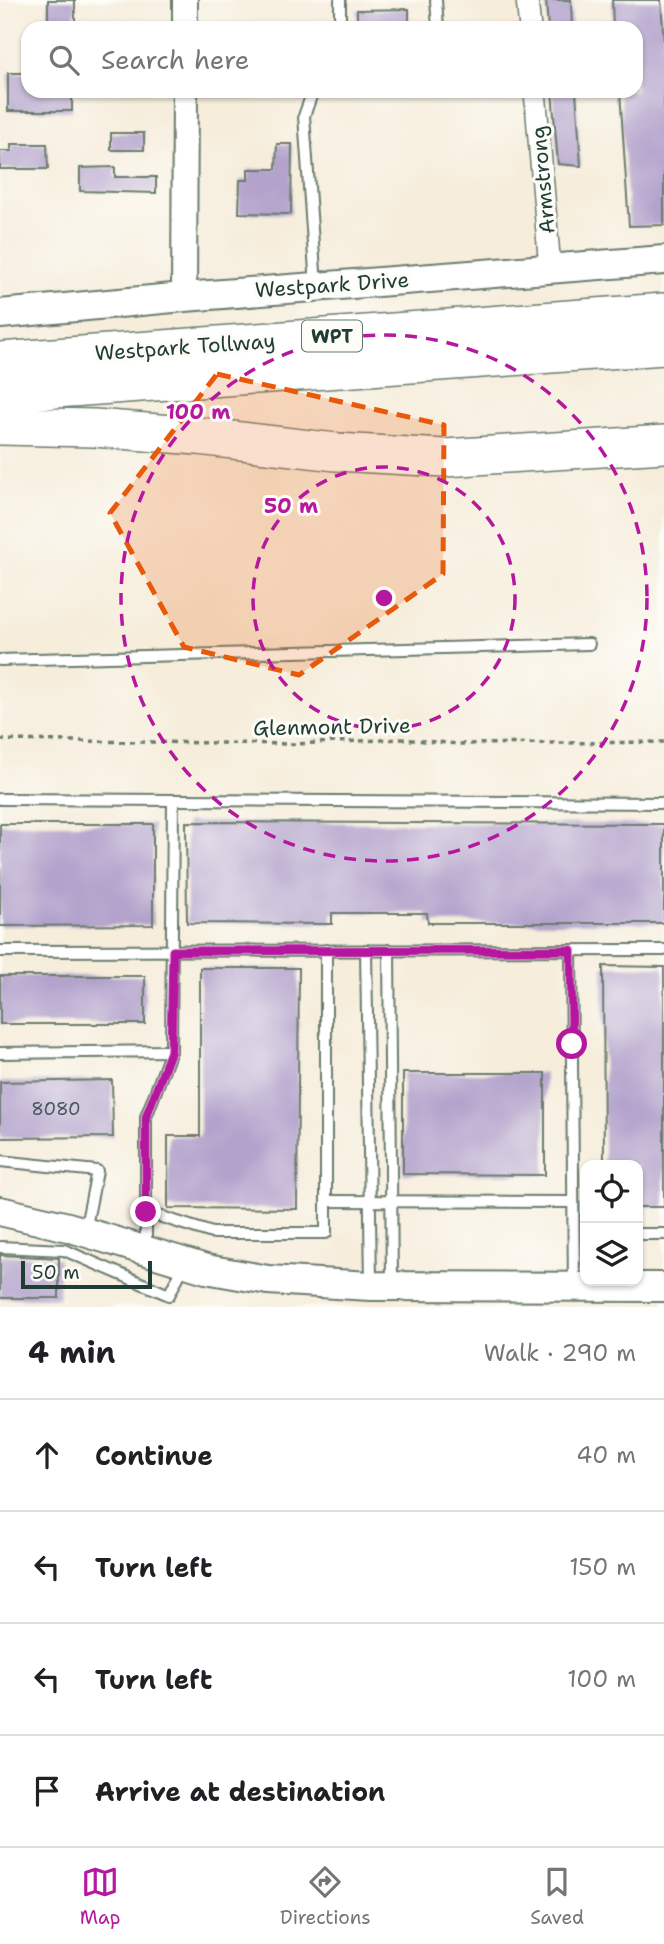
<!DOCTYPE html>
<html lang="en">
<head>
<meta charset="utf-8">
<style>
	:root { --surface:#fff; --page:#f6f6f6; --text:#202124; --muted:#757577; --line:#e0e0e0; --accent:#b5179e }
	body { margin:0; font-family:"Shantell Sans",sans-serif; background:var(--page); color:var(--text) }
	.controls { position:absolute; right:21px; bottom:21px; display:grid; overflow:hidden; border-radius:14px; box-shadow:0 2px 5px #0004 }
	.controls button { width:63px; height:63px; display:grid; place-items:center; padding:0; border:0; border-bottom:2px solid var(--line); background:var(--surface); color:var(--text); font:35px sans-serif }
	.scale { position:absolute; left:21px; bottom:18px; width:131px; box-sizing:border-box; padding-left:7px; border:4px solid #1f3d34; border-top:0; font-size:19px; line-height:24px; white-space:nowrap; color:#1f3d34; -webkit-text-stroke:5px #fdfcf7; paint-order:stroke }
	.stop { position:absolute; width:21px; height:21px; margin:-16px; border:5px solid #b5179e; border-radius:50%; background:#fff }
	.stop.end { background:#b5179e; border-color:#fff; box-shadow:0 2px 7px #0008 }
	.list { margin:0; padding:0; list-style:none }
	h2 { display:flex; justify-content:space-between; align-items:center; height:91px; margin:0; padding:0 28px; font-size:30px }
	h2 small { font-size:23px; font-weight:400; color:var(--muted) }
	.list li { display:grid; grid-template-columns:46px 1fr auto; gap:21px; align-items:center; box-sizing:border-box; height:112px; padding:0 28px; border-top:2px solid var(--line) }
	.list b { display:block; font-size:26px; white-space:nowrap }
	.list em { font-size:23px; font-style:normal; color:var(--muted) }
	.icon { flex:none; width:38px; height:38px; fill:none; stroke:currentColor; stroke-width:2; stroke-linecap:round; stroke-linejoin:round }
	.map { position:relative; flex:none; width:664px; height:1307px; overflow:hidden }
	.search { position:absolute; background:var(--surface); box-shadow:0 2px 5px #0004; left:21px; right:21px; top:21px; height:77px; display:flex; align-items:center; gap:18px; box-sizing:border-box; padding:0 24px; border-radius:21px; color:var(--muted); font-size:26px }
	.sheet { height:539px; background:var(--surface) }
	nav { display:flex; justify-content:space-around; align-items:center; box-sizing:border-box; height:98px; border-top:2px solid var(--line); background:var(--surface); font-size:19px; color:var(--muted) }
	nav a { display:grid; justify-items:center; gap:4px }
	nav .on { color:var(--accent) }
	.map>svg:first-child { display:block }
	.building { fill:#b3a3cc }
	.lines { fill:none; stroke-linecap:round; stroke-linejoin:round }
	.service-casing { stroke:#6a7b6e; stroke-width:14 }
	.minor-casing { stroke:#6a7b6e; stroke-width:24 }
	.tertiary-casing { stroke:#6a7b6e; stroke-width:28 }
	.secondary-casing { stroke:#6a7b6e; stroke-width:32 }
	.motorway-casing { stroke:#6a7b6e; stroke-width:40 }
	.path { stroke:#6a7b6e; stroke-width:3.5; stroke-dasharray:5 5; stroke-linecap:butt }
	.service { stroke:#fff; stroke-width:10 }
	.minor { stroke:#fff; stroke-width:21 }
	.tertiary { stroke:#fff; stroke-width:24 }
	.secondary { stroke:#fff; stroke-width:28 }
	.motorway { stroke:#fff; stroke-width:37 }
	.route { stroke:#b5179e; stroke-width:9 }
	.marked { fill:#e8590c; fill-opacity:0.2; stroke:#e8590c; stroke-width:5; stroke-dasharray:14 9; stroke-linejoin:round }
	.ring { fill:none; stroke:#b5179e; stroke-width:3.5; stroke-dasharray:12 9 }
	.labels { text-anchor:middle; stroke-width:6; stroke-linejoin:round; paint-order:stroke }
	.number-label { font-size:18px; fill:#44565a }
	.shield { fill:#fdfcf7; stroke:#62766e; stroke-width:2 }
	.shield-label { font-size:19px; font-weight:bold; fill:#1f3d34 }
	.street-label { font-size:21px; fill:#1f3d34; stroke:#fdfcf7 }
	.centre { fill:#b5179e; stroke:#fdfcf7; stroke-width:3.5 }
	.ring-label { font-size:21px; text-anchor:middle; font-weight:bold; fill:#b5179e; stroke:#fdfcf7; stroke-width:6; stroke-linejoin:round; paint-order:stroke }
</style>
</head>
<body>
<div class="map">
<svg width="664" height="1307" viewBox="0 0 664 1307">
	<rect width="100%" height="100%" fill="#fdfcf7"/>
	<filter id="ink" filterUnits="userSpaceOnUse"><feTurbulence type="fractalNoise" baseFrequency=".0143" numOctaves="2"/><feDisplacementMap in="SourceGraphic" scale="14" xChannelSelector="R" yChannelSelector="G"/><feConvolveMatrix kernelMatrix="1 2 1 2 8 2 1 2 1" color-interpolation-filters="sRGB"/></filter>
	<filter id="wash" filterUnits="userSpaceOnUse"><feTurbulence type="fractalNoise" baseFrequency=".00686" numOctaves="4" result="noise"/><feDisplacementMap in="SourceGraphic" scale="28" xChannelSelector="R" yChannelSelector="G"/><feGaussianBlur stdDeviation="1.57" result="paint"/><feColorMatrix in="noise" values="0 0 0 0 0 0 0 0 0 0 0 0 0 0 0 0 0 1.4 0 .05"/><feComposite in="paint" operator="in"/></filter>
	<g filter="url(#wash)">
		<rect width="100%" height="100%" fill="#f6eddb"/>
		<g id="blocks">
			<g class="building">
				<rect x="48" y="0" width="27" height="26"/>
				<path d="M546,0H571L572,28H548Z"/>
				<path d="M612,0H661L664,46V225L629,226L620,91H636V28H613Z"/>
				<path d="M409,9V28H357V10Z"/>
				<path d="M8,73H28V91H72V111H8Z"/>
				<path d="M552,91H576L581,166L558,164Z"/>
				<rect x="111" y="133" width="33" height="17"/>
				<path d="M11,144H47L48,169H0V151H11Z"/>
				<path d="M277,144H292L291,214L239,213L240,180H248V169H276Z"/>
				<path d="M115,167V177H156V193L80,191V168Z"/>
				<path d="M186,822L664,824V923H428L427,913H332V924L187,923Z"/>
				<path d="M0,824H153V925L0,926Z"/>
				<path d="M603,966L664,967V1207H638V1165H604Z"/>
				<path d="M200,968H299L297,1209L168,1208V1136H200Z"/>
				<rect x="0" y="976" width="145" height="48"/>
				<path d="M403,1073H545V1175L403,1174Z"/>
				<path d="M112,1080L113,1137L0,1138V1082Z"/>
				<path d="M0,1255L59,1258V1298H0Z"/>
			</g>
		</g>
	</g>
	<g filter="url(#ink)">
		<use href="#blocks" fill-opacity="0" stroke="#6a7b6e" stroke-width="2"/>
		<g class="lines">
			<defs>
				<g id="service">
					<path d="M340,0V28"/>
					<path d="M436,0L438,28"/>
					<path d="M313,91L304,116L316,286"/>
					<path d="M0,660L589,644"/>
					<path d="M0,799L664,803"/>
					<path d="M366,950L371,1283"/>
					<path d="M389,950L392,1284"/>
					<path d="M571,950L574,1287"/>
					<path d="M0,951L664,950"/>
					<path d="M0,1053L171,1051"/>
					<path d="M0,1161L97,1171L85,1231"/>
					<path d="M327,1201L573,1202"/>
					<path d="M146,1212L212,1233H326V950"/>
					<path d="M638,1234H664"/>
					<path d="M0,1247L64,1250L169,1295L184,1265"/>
					<path d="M146,1249V1117L171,1051L173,800"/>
				</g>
				<g id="minor">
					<path d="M527,0L530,28"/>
					<path d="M535,91L550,268"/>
				</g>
				<g id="tertiary">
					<path d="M185,28V0"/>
					<path d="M184,297L185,91"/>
				</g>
				<g id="secondary">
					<path d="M0,314L184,297L664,260"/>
					<path d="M0,1211L68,1227L206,1269L268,1280L371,1286L664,1287"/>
				</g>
				<g id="motorway">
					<path d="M0,361L664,312"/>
					<path d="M0,393L664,346"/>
					<path d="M0,426L94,428L198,436L336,452L445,458L664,444"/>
				</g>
			</defs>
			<use href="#service" class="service-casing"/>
			<use href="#minor" class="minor-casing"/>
			<use href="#tertiary" class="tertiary-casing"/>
			<use href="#secondary" class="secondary-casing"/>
			<use href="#motorway" class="motorway-casing"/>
			<path class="path" d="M0,740L294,744L401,739L459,744L664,742"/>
			<use href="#service" class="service"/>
			<use href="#minor" class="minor"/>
			<use href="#tertiary" class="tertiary"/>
			<use href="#secondary" class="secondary"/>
			<use href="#motorway" class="motorway"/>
		</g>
	</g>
	<g class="lines" filter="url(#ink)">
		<path class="route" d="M146,1212V1117L171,1051L173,951L571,950L572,1044"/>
	</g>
	<path class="marked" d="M217,374L444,425L443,574L299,675L184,647L110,513Z"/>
	<g class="ring">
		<circle cx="384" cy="598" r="131"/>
		<circle cx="384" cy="598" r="263"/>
	</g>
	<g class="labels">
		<g class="number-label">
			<text x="56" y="1115">8080</text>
		</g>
		<rect class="shield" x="302" y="320.5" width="60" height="31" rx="5"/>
		<g class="shield-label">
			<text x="332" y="343">WPT</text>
		</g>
		<g class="street-label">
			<text transform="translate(543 180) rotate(-95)" y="7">Armstrong</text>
			<text transform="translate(332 285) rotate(-4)" y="7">Westpark Drive</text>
			<text transform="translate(185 347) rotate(-4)" y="7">Westpark Tollway</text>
			<text transform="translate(332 727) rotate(-1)" y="7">Glenmont Drive</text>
		</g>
	</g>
	<circle cx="384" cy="598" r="10" class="centre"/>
	<g class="ring-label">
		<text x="198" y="419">100 m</text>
		<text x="291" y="513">50 m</text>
	</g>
</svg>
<div class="controls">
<button><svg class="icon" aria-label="locate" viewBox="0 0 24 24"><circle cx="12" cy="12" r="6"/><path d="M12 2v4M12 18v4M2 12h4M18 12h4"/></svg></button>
<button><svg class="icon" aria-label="layers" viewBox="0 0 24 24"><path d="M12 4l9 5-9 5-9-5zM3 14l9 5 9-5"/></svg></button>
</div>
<div class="scale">50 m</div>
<div class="stop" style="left:572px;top:1044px"></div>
<div class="stop end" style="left:146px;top:1212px"></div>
<div class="search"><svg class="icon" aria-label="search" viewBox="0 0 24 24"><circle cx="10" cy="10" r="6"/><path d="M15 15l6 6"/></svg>Search here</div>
</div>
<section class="sheet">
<h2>4 min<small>Walk · 290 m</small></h2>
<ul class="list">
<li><svg class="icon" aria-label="ahead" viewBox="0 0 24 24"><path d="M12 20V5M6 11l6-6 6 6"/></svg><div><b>Continue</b></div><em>40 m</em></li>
<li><svg class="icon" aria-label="left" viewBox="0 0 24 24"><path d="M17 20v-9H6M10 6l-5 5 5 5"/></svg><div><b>Turn left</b></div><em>150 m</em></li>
<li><svg class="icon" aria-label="left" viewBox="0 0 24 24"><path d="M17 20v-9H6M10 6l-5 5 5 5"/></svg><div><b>Turn left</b></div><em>100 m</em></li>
<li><svg class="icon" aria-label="arrive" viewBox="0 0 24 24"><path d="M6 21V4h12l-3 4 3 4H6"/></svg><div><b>Arrive at destination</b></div></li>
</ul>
</section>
<nav>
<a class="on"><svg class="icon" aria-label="map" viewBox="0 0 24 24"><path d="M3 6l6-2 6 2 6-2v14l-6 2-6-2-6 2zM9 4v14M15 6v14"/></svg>Map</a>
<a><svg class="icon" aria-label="directions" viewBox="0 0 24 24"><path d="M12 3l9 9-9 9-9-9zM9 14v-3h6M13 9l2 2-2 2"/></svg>Directions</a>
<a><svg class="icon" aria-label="saved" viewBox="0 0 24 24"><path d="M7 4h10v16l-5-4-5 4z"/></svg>Saved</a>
</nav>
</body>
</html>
